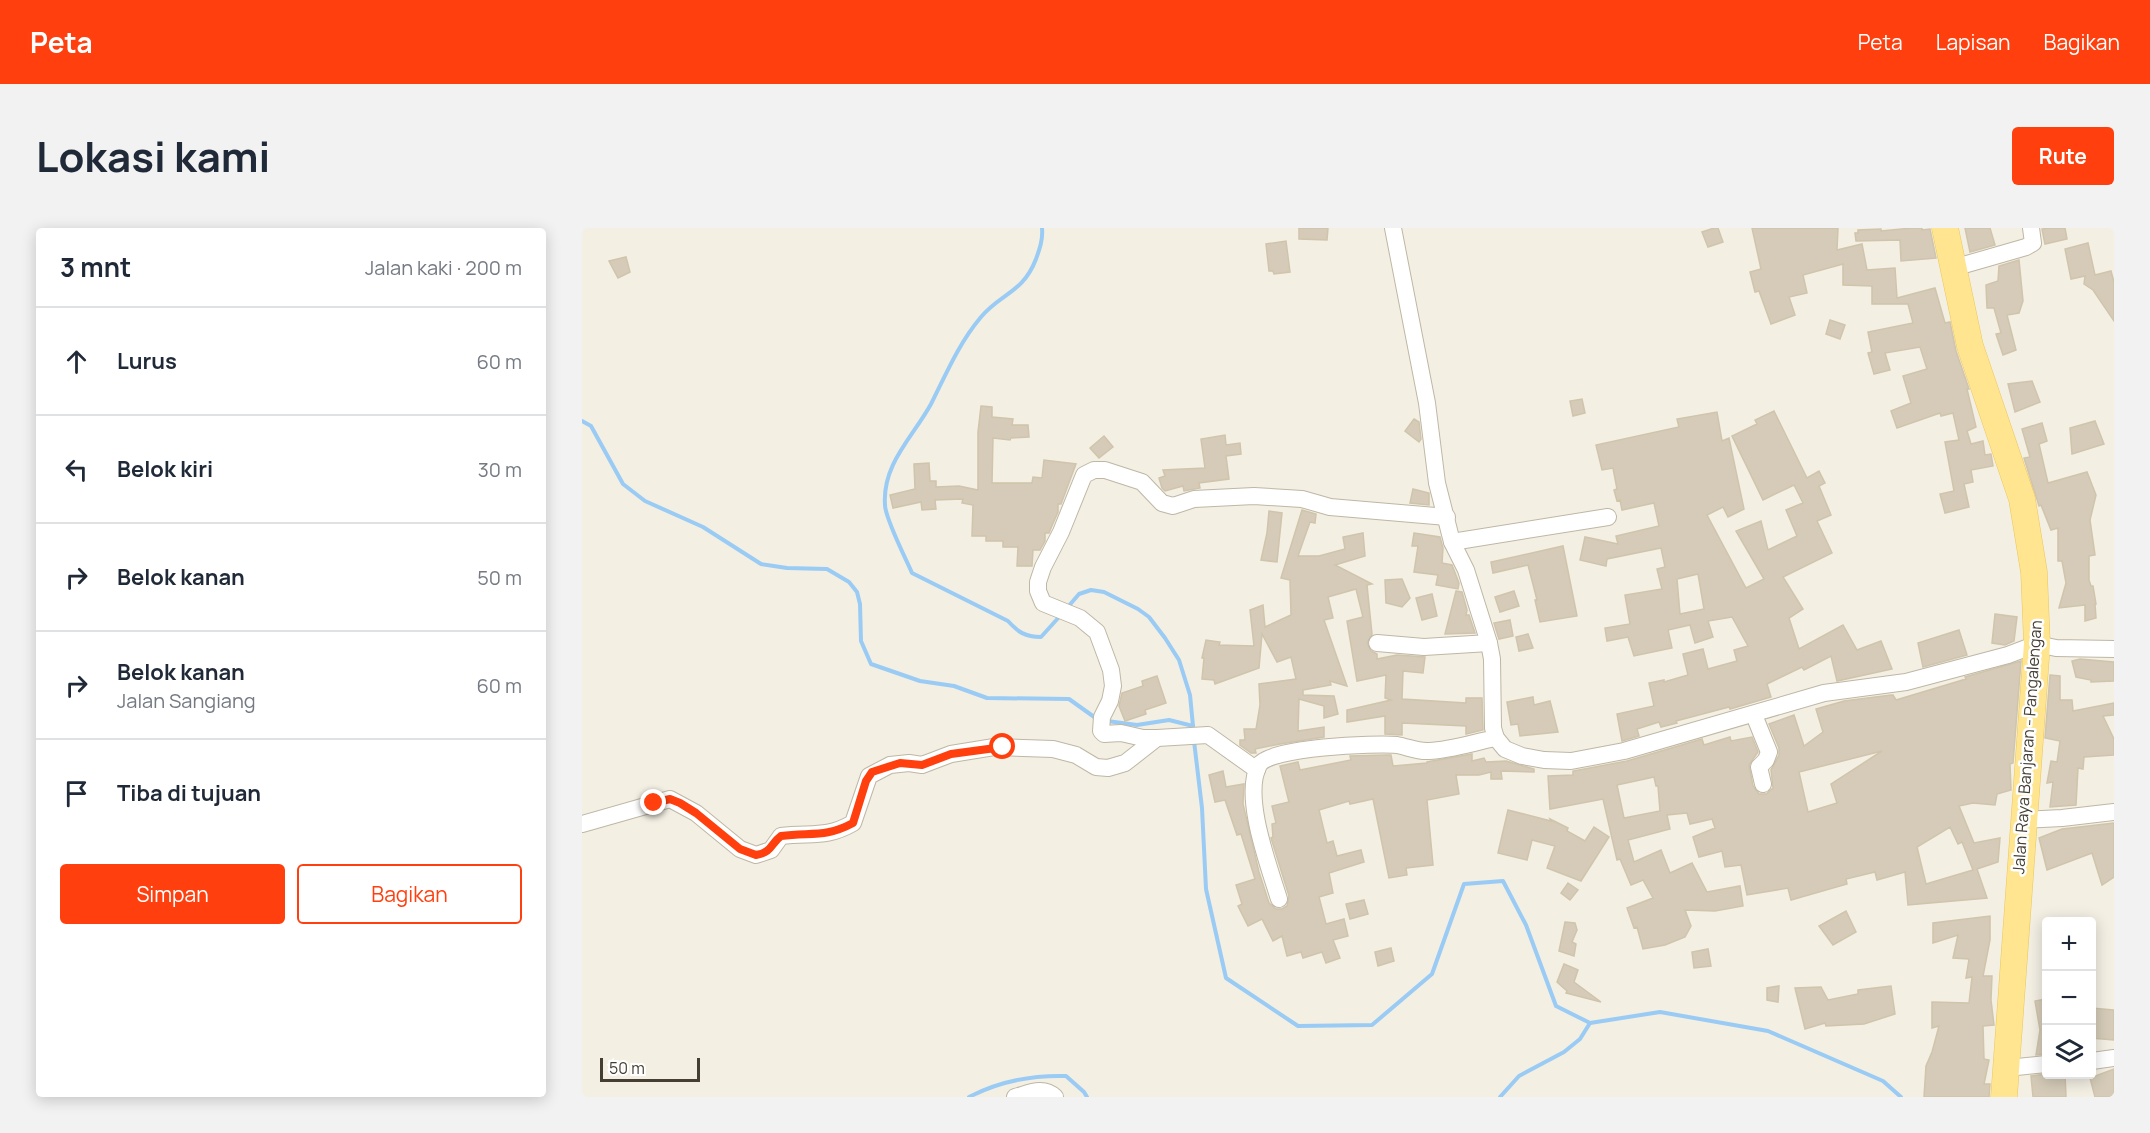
<!DOCTYPE html>
<html lang="id">
<head>
<meta charset="utf-8">
<style>
	:root { --surface:#fff; --page:#f2f2f3; --text:#1f2937; --muted:#747a83; --line:#e0e1e3; --accent:#ff3f0e }
	body { margin:0; font-family:Manrope,sans-serif; background:var(--page); color:var(--text) }
	.controls { position:absolute; right:18px; bottom:18px; display:grid; overflow:hidden; border-radius:6px; box-shadow:0 3px 15px #0003 }
	.controls button { width:54px; height:54px; display:grid; place-items:center; padding:0; border:0; border-bottom:2px solid var(--line); background:var(--surface); color:var(--text); font:30px sans-serif }
	.scale { position:absolute; left:18px; bottom:15px; width:100px; box-sizing:border-box; padding-left:6px; border:3px solid #453f33; border-top:0; font-size:16px; line-height:21px; white-space:nowrap; color:#453f33; -webkit-text-stroke:4px #fff; paint-order:stroke }
	.stop { position:absolute; width:18px; height:18px; margin:-14px; border:4px solid #ff3f0e; border-radius:50%; background:#fff }
	.stop.end { background:#ff3f0e; border-color:#fff; box-shadow:0 2px 6px #0008 }
	.list { margin:0; padding:0; list-style:none }
	h2 { display:flex; justify-content:space-between; align-items:center; height:78px; margin:0; padding:0 24px; font-size:26px }
	h2 small { font-size:20px; font-weight:400; color:var(--muted) }
	.list li { display:grid; grid-template-columns:39px 1fr auto; gap:18px; align-items:center; box-sizing:border-box; height:108px; padding:0 24px; border-top:2px solid var(--line) }
	.list b { display:block; font-size:22px; white-space:nowrap }
	.list p { margin:0; font-size:20px; white-space:nowrap; color:var(--muted) }
	.list em { font-size:20px; font-style:normal; color:var(--muted) }
	.actions { display:flex; gap:12px; padding:18px 24px }
	.actions a { flex:1; padding:14px 0; border:2px solid var(--accent); border-radius:6px; text-align:center; font-size:21px; color:var(--accent) }
	.actions .main { background:var(--accent); color:#fff }
	.icon { flex:none; width:33px; height:33px; fill:none; stroke:currentColor; stroke-width:2; stroke-linecap:round; stroke-linejoin:round }
	.map { position:relative; flex:none; width:1532px; height:869px; overflow:hidden; border-radius:6px }
	header { display:flex; align-items:center; gap:36px; box-sizing:border-box; height:84px; padding:0 30px; background:var(--accent); color:#fff }
	header strong { font-size:28px }
	nav { display:flex; gap:33px; margin-inline-start:auto; font-size:21px }
	.intro { display:flex; align-items:center; justify-content:space-between; box-sizing:border-box; height:144px; padding:0 36px }
	h1 { margin:0; font-size:42px }
	.button { padding:15px 27px; border-radius:6px; background:var(--accent); color:#fff; font-size:21px; font-weight:700 }
	main { display:flex; gap:36px; padding:0 36px }
	aside { flex:1; background:var(--surface); border-radius:6px; box-shadow:0 3px 15px #0003 }
	.map>svg:first-child { display:block }
	.lines { fill:none; stroke-linecap:round; stroke-linejoin:round }
	.stream { stroke:#9acbf4; stroke-width:4 }
	.building { fill:#d5cbb8; stroke:#d0c4ab; stroke-width:1.5; fill-rule:evenodd }
	.street-casing { stroke:#bfb7a5; stroke-width:18 }
	.primary-casing { stroke:#ebc759; stroke-width:27 }
	.street { stroke:#fff; stroke-width:16 }
	.primary { stroke:#ffe590; stroke-width:26 }
	.route { stroke:#ff3f0e; stroke-width:8 }
	.labels { text-anchor:middle; stroke-width:5; stroke-linejoin:round; paint-order:stroke }
	.street-label { font-size:16px; fill:#453f33; stroke:#fff }
</style>
</head>
<body>
<header>
<strong>Peta</strong>
<nav><a>Peta</a><a>Lapisan</a><a>Bagikan</a></nav>
</header>
<div class="intro"><h1>Lokasi kami</h1><a class="button">Rute</a></div>
<main>
<aside>
<h2>3 mnt<small>Jalan kaki · 200 m</small></h2>
<ul class="list">
<li><svg class="icon" aria-label="ahead" viewBox="0 0 24 24"><path d="M12 20V5M6 11l6-6 6 6"/></svg><div><b>Lurus</b></div><em>60 m</em></li>
<li><svg class="icon" aria-label="left" viewBox="0 0 24 24"><path d="M17 20v-9H6M10 6l-5 5 5 5"/></svg><div><b>Belok kiri</b></div><em>30 m</em></li>
<li><svg class="icon" aria-label="right" viewBox="0 0 24 24"><path d="M7 20v-9h11M14 6l5 5-5 5"/></svg><div><b>Belok kanan</b></div><em>50 m</em></li>
<li><svg class="icon" aria-label="right" viewBox="0 0 24 24"><path d="M7 20v-9h11M14 6l5 5-5 5"/></svg><div><b>Belok kanan</b><p>Jalan Sangiang</p></div><em>60 m</em></li>
<li><svg class="icon" aria-label="arrive" viewBox="0 0 24 24"><path d="M6 21V4h12l-3 4 3 4H6"/></svg><div><b>Tiba di tujuan</b></div></li>
</ul>
<div class="actions"><a class="main">Simpan</a><a>Bagikan</a></div>
</aside>
<div class="map">
<svg width="1532" height="869" viewBox="0 0 1532 869">
	<rect width="100%" height="100%" fill="#f3efe3"/>
	<g class="lines">
		<g class="stream">
			<path d="M460,0C461,11 458,20 454,31C441,65 419,65 399,89C377,115 364,146 349,176C331,209 300,236 303,277C303,290 324,331 330,345L426,393C436,404 443,409 459,409L478,388"/>
			<path d="M0,193L9,198L41,256L63,273L121,299L179,336L205,340L245,341L267,354L275,364L278,376L279,413L289,436L338,453L372,458L405,470L487,471L515,491"/>
			<path d="M485,380L497,366L509,362L522,364L556,381L567,389L583,410L597,432L608,467L611,498"/>
			<path d="M525,493L555,497L587,492L611,498V503"/>
			<path d="M612,513L620,580L624,661L644,750L716,798L790,797L850,746L882,656L921,653L944,697L974,778L1008,795L1078,784L1186,803L1301,853L1319,869"/>
			<path d="M387,869C418,853 449,847 484,848L502,864L505,869"/>
			<path d="M918,869L937,848L982,824L998,811L1008,795"/>
		</g>
	</g>
	<g class="building">
		<path d="M717,0H746L745,12L717,11Z"/>
		<path d="M1132,0H1136L1141,14L1126,19L1120,4Z"/>
		<path d="M1170,0H1256L1255,22L1280,16L1285,42L1313,40L1315,70L1353,60L1363,95L1368,94L1374,123L1387,161H1385L1394,199L1385,203L1389,216L1401,213L1403,227L1409,226L1411,238L1389,242L1391,254L1382,256L1387,279L1363,285L1358,266L1372,263L1363,214L1377,212L1371,185L1359,188L1358,185L1315,200L1309,183L1329,175L1321,148L1345,141L1338,119L1303,125L1308,142L1292,146L1286,125L1290,124L1286,104L1331,95L1326,76H1290V58L1261,57V36L1221,47L1225,65L1207,69L1213,87L1189,96L1177,63L1173,64L1168,44L1179,41Z"/>
		<path d="M1330,0H1340V2L1348,1L1354,30L1319,33L1318,12L1274,13L1273,5H1276V2L1299,1V3Z"/>
		<path d="M1383,0H1408L1413,17L1388,24Z"/>
		<path d="M1466,0H1483L1485,11L1463,16L1460,1Z"/>
		<path d="M704,13L708,44L692,46L691,43H687L684,16Z"/>
		<path d="M1506,15L1513,47L1529,43L1532,54V93L1511,62L1502,56L1503,48L1489,51L1483,21Z"/>
		<path d="M44,29L48,44L36,50L27,33Z"/>
		<path d="M1437,32L1441,73L1437,85L1425,87L1434,122L1421,127L1414,106L1419,105L1412,80H1405L1404,57L1416,53L1417,38Z"/>
		<path d="M1248,92L1263,97L1258,111L1244,106Z"/>
		<path d="M1450,153L1458,174L1433,184L1426,156Z"/>
		<path d="M1000,171L1003,185L991,188L988,173Z"/>
		<path d="M399,178L410,179V189L431,191L430,197H446L447,209L429,210L428,212L411,210L410,255H450L451,249L460,250L462,232L494,236L479,276H476V284L469,300L467,305H463V313L458,322H451L450,338H435L436,319H421V313H404V308H390L391,277L380,275L381,271L353,272L354,281L340,282L339,274L311,280L308,267L333,261L332,236L347,235L348,253H354V259L377,258L396,262V204Z"/>
		<path d="M1192,183L1225,250L1237,243L1243,255L1237,258L1249,287L1235,293L1250,325L1201,349L1221,381L1207,390L1217,421L1261,397L1275,422L1299,413L1310,441L1255,453L1249,428L1222,442L1220,439L1185,456L1189,469L1148,481L1147,479L1094,493L1095,495L1079,499L1077,494L1055,501L1057,508L1040,513L1035,486L1072,478L1067,455L1082,452V454L1106,447L1101,426L1121,421L1126,441L1155,433L1152,422L1166,418L1150,389L1126,393L1131,409L1113,415L1108,397L1086,402L1090,420L1052,428L1046,409L1025,413L1023,400L1048,396L1043,367L1080,361L1075,341L1083,339L1079,320L1025,331L1024,338L998,332L1003,309L1036,316L1034,308L1077,298L1072,275L1040,282L1038,272L1035,273L1032,262L1035,261L1031,240L1020,242L1014,217L1097,199L1095,191L1135,184L1140,213L1147,210L1162,281L1146,289L1141,279L1125,287L1164,360L1182,351L1154,303L1179,293L1186,322L1215,308L1204,282L1221,275L1212,257L1181,272L1150,208L1175,196L1173,192ZM1116,346L1122,381L1098,386L1095,351Z"/>
		<path d="M832,191L837,194L839,211L837,214L823,203Z"/>
		<path d="M1513,193L1522,216L1490,226L1488,200Z"/>
		<path d="M1460,195L1465,213L1457,216L1466,255L1505,244L1514,267L1508,292L1513,327L1507,328V352L1509,358H1511L1514,376H1513L1514,390L1503,393V377L1477,380L1484,355L1480,333H1476V300L1469,302L1459,277L1457,278L1442,230L1448,229L1440,201Z"/>
		<path d="M643,207L644,217L658,215L659,226L644,228L647,251L617,255L618,260L602,263L601,258L583,263L580,260L577,250L583,248L581,242L623,240L619,211Z"/>
		<path d="M522,208L531,219L517,230L508,220Z"/>
		<path d="M831,261L847,265V277L828,275Z"/>
		<path d="M720,282L734,286L733,295L728,294L716,328H737L763,321L761,309L781,305L783,328L753,337L790,356L785,357L790,406L785,415L789,423L795,426V431L815,427L843,429L841,445L821,443L820,471L884,475V470H900L901,502L884,506V498L820,495V507L803,506V488L765,494V482L809,472L803,470L804,447L775,453L765,393L781,389L774,361L746,369L751,390L742,392L765,458L748,453L749,457L721,462V467L752,468L756,486L742,490V478L717,471L716,503L742,499V509L698,516L673,521L674,525H669L658,517V512H663L662,501H674L678,477L677,456L714,451L709,429L695,434L680,406L677,440L633,456L632,452L620,451L622,430H620L624,412L638,414L637,417L672,418L668,382L681,377L683,399L709,387L708,352L699,350Z"/>
		<path d="M687,283L700,285L695,334L679,332L685,305Z"/>
		<path d="M832,305L858,309L861,320L860,335L870,337L877,355L876,361L854,357L856,347L832,344L836,318H830Z"/>
		<path d="M981,318L995,388L958,394L953,372H955L946,337L911,345L909,334Z"/>
		<path d="M820,351L828,370L820,379L804,375L803,352Z"/>
		<path d="M874,363L880,364L885,382L884,387H887L893,405L863,406Z"/>
		<path d="M932,363L937,378L918,384L913,369Z"/>
		<path d="M850,366L855,388L840,392L834,370Z"/>
		<path d="M1413,386L1435,389L1432,413L1423,417L1410,415Z"/>
		<path d="M928,392L931,408L917,411L912,395Z"/>
		<path d="M1377,402L1385,427L1341,439L1336,415Z"/>
		<path d="M946,406L951,420L937,423L934,409Z"/>
		<path d="M1498,431L1532,434V453L1509,454V452L1494,449L1490,433Z"/>
		<path d="M1439,433L1431,535L1428,536L1429,562L1415,566L1413,577L1391,575L1377,578L1392,615L1418,610L1416,634L1395,641L1405,670L1326,677L1323,644L1295,652L1293,644L1264,651L1265,656L1209,672L1206,660L1165,667L1159,637L1143,639L1140,623L1117,629L1111,609L1133,600L1130,591L1108,596L1105,585L1085,587L1088,601L1046,612L1052,634L1079,622L1088,645L1110,635L1125,664L1158,658L1161,678L1133,683L1103,682L1109,698L1103,709L1083,717L1061,721L1055,699L1052,700L1045,680L1071,670L1061,652L1049,657L1038,631L1035,632L1021,571L968,581L966,548L991,547V543L1045,533L1120,511L1122,517L1148,509L1149,513L1170,509L1176,524L1167,537L1171,558L1177,566H1184L1191,560L1189,542L1197,527V520L1187,496L1212,487L1222,518L1241,504L1234,481L1262,473L1309,467H1311L1314,472L1384,451L1383,449ZM1300,523L1249,556L1255,575L1226,584L1217,544ZM1072,549L1074,558H1076L1078,583L1042,590L1035,557ZM1368,599L1376,616L1380,614L1391,642L1344,656L1335,619Z"/>
		<path d="M1468,447L1478,448V472H1490L1491,483L1532,475V487L1521,488L1532,511V527L1502,529L1501,541L1496,540L1494,577L1468,579L1471,554L1465,555L1469,533L1475,534L1478,513L1463,510Z"/>
		<path d="M575,448L584,475L563,482L564,486L543,493L537,478L540,465L561,458L560,453Z"/>
		<path d="M951,469L952,477L968,473L976,504L938,508L936,496L929,497L925,474Z"/>
		<path d="M890,526V533L902,530L904,534L924,533L952,541V544L919,543L920,551H909V544L897,547H874L877,566L845,572L851,637L824,640L825,647L807,650L791,571L768,576L767,573L737,582L745,615L751,613L755,628L779,622L782,634L747,645L751,665L737,669L744,696L762,691L766,708L751,712L758,730L744,735L740,724L721,730L719,724L705,728L700,708L691,713L680,691L666,698L656,678L660,676L654,657L673,651L659,606L655,607L643,572L633,574L627,547L641,543L644,559L662,556L661,576L677,644L687,675L694,681H700L705,678L707,668L689,610L691,609L690,596L694,595L690,578L707,574L698,538L716,534L718,542L769,532L768,528L803,527H809L811,538L845,535V534Z"/>
		<path d="M926,582L969,593L968,591L986,600L985,603L1003,613L1012,599L1027,609L999,653L965,640L973,618L950,612L945,632L916,625Z"/>
		<path d="M1532,595V649L1520,657L1510,625L1465,642L1457,610L1480,601Z"/>
		<path d="M986,655L996,662L988,672L979,665Z"/>
		<path d="M782,672L786,686L768,691L764,676Z"/>
		<path d="M1264,683L1274,704L1251,717L1237,698Z"/>
		<path d="M1408,688V712L1401,748H1410L1409,772L1412,797L1401,798L1402,831L1407,832L1402,856H1408L1407,869H1342L1344,838L1350,824L1357,798L1350,800V774L1387,775L1390,749L1384,750L1387,731L1371,730L1376,707L1351,715V695Z"/>
		<path d="M983,694L993,695L995,702L990,714L994,716L992,728L977,723Z"/>
		<path d="M809,720L812,733L796,738L793,724Z"/>
		<path d="M1126,721L1129,738L1112,740L1110,724Z"/>
		<path d="M982,736L996,742L992,754L1019,774L984,765L985,763L975,754Z"/>
		<path d="M1197,758L1196,774L1185,772V760Z"/>
		<path d="M1309,758L1313,786L1282,796L1244,798L1243,795L1223,801L1213,760L1239,759L1246,772L1276,766V762Z"/>
		<path d="M1464,771V826L1454,827L1458,802L1453,773Z"/>
		<path d="M1509,780L1532,782V812L1509,810Z"/>
		<path d="M1532,841V869H1513L1508,850Z"/>
		<path d="M1465,846H1483L1484,869H1451L1449,848Z"/>
	</g>
	<g class="lines">
		<defs>
			<g id="street">
				<path d="M811,0L845,175L855,255L870,314L884,342L907,415L910,431L911,500L914,510L923,521L940,528L962,532L989,533L1042,523L1242,465L1324,454L1426,427L1455,416L1474,420L1532,421"/>
				<path d="M1371,40L1444,19L1451,15L1449,0"/>
				<path d="M870,314L1026,289"/>
				<path d="M795,415L842,419L907,415"/>
				<path d="M1172,487L1187,524L1184,532L1177,539L1181,556"/>
				<path d="M675,542L626,507L575,510H561L539,505L522,506L519,503L520,489L528,473L531,458L529,442L515,404L498,390L461,375L456,363V354L461,339L479,304L502,247L512,242H523L560,254L580,275L591,278L612,271L672,268L720,271L748,279L865,289"/>
				<path d="M1441,592L1480,590L1532,584"/>
				<path d="M0,596L88,571L114,585L158,621L174,627L189,622L199,608C229,604 243,611 271,595L287,548L308,537L327,535L340,537L369,526L412,519L471,521L494,527L514,539L526,540L543,535L575,510"/>
				<path d="M697,671C687,638 660,568 677,537C687,519 794,515 815,517C826,519 836,524 847,523C869,522 893,514 914,510"/>
				<path d="M1510,833L1532,830"/>
				<path d="M1425,840L1464,836"/>
				<path d="M433,869C448,865 461,858 473,869"/>
			</g>
			<path id="primary" d="M1363,0L1388,118L1440,271L1452,344L1455,416L1422,869"/>
		</defs>
		<use href="#street" class="street-casing"/>
		<use href="#primary" class="primary-casing"/>
		<use href="#street" class="street"/>
		<use href="#primary" class="primary"/>
	</g>
	<g class="lines">
		<path class="route" d="M72,575L88,571L98,575L114,585L158,621L174,627C191,624 188,616 199,608C229,604 243,610 271,595L284,553L290,544L318,535L340,537L369,526L421,519"/>
	</g>
	<g class="labels">
		<g class="street-label">
			<text transform="translate(1445 519) rotate(-86)" y="6">Jalan Raya Banjaran - Pangalengan</text>
		</g>
	</g>
</svg>
<div class="controls">
<button>+</button>
<button>−</button>
<button><svg class="icon" aria-label="layers" viewBox="0 0 24 24"><path d="M12 4l9 5-9 5-9-5zM3 14l9 5 9-5"/></svg></button>
</div>
<div class="scale">50 m</div>
<div class="stop" style="left:421px;top:519px"></div>
<div class="stop end" style="left:72px;top:575px"></div>
</div>
</main>
</body>
</html>
